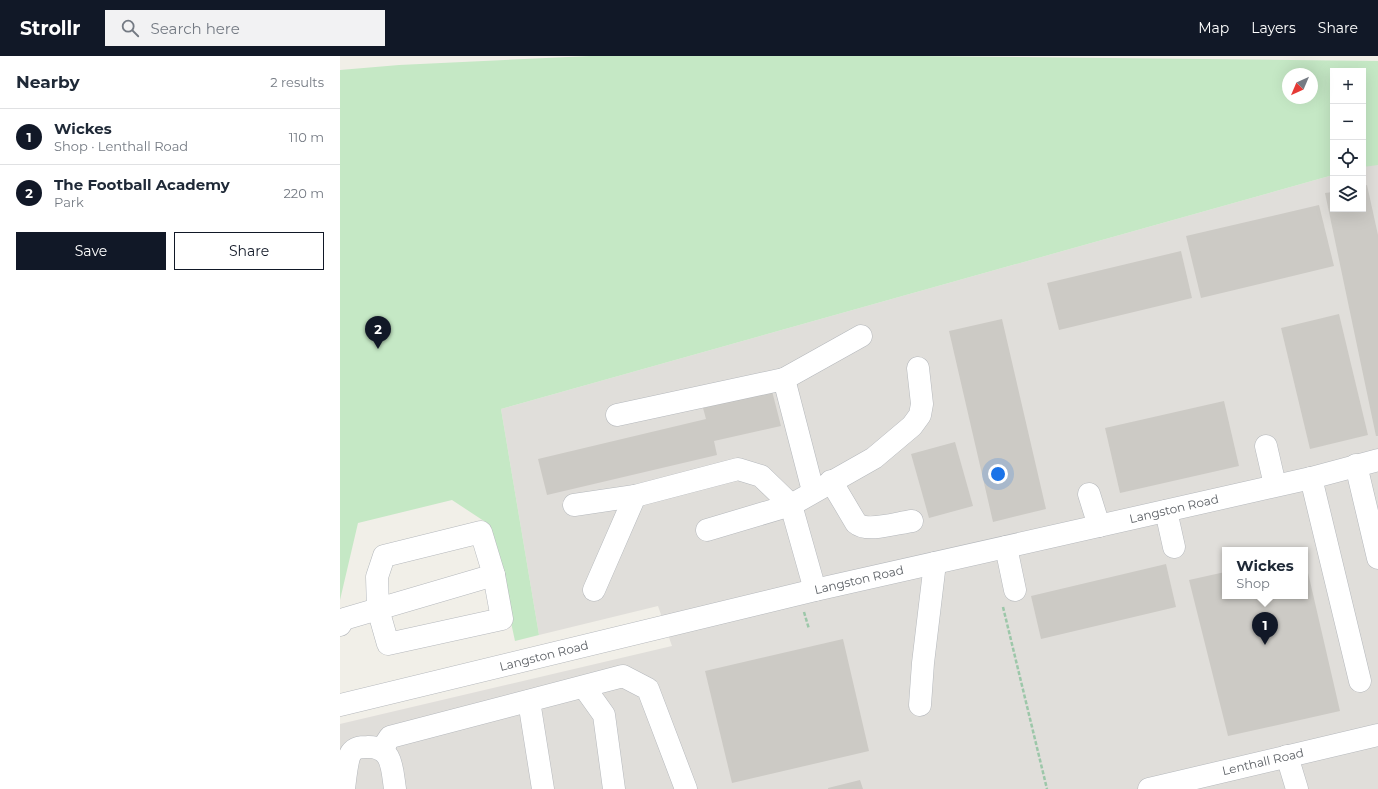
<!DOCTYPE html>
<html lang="en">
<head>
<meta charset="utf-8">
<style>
	:root { --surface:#fff; --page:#f2f2f3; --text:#1f2937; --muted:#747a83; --line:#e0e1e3; --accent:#111827 }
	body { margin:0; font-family:Montserrat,sans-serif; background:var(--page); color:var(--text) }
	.controls { position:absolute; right:12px; top:12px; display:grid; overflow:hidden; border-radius:0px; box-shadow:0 4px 16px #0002 }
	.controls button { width:36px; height:36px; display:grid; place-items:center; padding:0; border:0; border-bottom:1px solid var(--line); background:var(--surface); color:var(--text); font:20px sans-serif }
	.compass { position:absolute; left:942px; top:12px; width:36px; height:36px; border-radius:50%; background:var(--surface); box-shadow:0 4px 16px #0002; rotate:224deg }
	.you { position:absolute; left:658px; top:418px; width:14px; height:14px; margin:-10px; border:3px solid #fff; border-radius:50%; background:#1a73e8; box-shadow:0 0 0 6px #1a73e833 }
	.badge { display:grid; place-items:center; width:26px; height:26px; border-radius:50%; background:var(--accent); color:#fff; font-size:13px; font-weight:700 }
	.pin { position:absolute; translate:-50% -33px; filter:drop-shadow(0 1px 2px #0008) }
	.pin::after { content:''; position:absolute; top:21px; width:14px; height:12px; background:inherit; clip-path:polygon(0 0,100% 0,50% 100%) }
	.popup { position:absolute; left:882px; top:491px; width:86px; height:52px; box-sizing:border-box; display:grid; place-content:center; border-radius:0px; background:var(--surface); filter:drop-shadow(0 1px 3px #0005); font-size:13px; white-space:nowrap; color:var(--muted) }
	.popup b { font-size:15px; color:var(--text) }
	.popup::after { content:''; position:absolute; left:50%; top:100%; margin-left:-8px; border:8px solid transparent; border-top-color:var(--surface) }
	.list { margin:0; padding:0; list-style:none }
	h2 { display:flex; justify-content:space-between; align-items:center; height:52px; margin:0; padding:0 16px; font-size:17px }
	h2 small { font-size:13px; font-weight:400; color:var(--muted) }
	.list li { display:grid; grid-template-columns:26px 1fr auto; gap:12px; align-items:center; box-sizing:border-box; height:56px; padding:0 16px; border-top:1px solid var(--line) }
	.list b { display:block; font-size:15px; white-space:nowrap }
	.list p { margin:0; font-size:13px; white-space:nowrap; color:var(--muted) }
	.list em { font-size:13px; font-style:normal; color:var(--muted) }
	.actions { display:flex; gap:8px; padding:12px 16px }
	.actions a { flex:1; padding:9px 0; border:1px solid var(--accent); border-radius:0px; text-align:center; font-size:14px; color:var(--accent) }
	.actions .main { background:var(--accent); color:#fff }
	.icon { flex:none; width:22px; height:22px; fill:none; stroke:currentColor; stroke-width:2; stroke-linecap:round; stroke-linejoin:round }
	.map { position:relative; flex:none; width:1038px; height:733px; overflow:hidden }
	header { display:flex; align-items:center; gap:24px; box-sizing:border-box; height:56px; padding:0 20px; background:var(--accent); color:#fff }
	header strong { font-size:19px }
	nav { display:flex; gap:22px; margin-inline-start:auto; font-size:14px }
	.search { width:280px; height:36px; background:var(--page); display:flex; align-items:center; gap:10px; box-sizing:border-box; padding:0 14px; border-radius:0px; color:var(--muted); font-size:15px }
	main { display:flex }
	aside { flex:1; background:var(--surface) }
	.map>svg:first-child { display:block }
	.industrial { fill:#e0deda; fill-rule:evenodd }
	.green { fill:#c5e8c5; fill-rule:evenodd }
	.building { fill:#cccac5 }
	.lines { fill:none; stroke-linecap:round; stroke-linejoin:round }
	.minor-casing { stroke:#b5b8bc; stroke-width:23 }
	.path { stroke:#9cc7a9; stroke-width:2.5; stroke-dasharray:4 2; stroke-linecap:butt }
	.minor { stroke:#fff; stroke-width:22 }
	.labels { text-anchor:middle; stroke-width:4; stroke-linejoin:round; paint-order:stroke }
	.street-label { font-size:12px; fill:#5f6368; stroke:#fff }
</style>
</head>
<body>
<header>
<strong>Strollr</strong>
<div class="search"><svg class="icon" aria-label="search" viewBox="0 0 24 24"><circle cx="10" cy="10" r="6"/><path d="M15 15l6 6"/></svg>Search here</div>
<nav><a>Map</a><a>Layers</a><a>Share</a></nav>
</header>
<main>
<aside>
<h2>Nearby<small>2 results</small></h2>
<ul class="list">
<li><span class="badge">1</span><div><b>Wickes</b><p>Shop · Lenthall Road</p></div><em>110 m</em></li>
<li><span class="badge">2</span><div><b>The Football Academy</b><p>Park</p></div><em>220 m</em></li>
</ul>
<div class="actions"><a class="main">Save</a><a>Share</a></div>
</aside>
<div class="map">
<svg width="1038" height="733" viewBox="0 0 1038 733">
	<rect width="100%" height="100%" fill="#f1efe8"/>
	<path class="industrial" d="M1031,109H1038V733H0V668L332,590L318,550L199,579L161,353L993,119V153H1023V111ZM885,494H965V540H885Z"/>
	<path class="green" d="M250,0H581L1038,5V109L1023,111V15H993V119L161,353L199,579L175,585L150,469L112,444L18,467L0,544V14L59,9ZM948,18H972V42H948Z"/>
	<g class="building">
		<path d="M1027,129L1038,179V380H1036L985,137L993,136V153H1023V130Z"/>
		<path d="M979,149L994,210L861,242L846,180Z"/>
		<path d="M841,195L852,242L719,274L707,227Z"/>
		<path d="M999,258L1028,379L970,393L941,272Z"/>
		<path d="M662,263L706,453L653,466L609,275Z"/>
		<path d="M432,335L441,370L374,385L377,399L207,439L198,403L366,363L363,352Z"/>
		<path d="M884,345L899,410L780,437L765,372Z"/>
		<path d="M615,386L633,450L589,462L571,398Z"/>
		<path d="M826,508L836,551L701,583L691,540Z"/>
		<path d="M966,508L1000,655L888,680L849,524L885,516V540H965Z"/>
		<path d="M503,583L529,695L392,727L365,615Z"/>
		<path d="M520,724L523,733H488V732Z"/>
	</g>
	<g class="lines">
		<defs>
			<g id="minor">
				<path d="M444,323L473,435"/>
				<path d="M277,359L444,323L521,280"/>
				<path d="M926,390L935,429"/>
				<path d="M1016,409L1038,502"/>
				<path d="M971,422L1020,625"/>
				<path d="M491,425L516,467C527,477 557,467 572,465"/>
				<path d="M749,438L759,470"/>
				<path d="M234,449L295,440"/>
				<path d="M826,455L834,491"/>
				<path d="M367,474L451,449L534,402L572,370L580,359L582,348L578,312"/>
				<path d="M141,476L154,519L162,563L48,588L38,553L37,521L44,500Z"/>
				<path d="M666,491L675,534"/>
				<path d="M254,534L295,440L398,413L421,420L451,449L475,534"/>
				<path d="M0,569L4,563L154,519"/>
				<path d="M244,631L264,659L274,733"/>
				<path d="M189,645L203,733"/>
				<path d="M0,649L475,534L971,422L1038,404"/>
				<path d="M580,649L583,607L595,507"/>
				<path d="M42,693L50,681L283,620L308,633L346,733"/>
				<path d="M947,700L957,733"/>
				<path d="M4,733C5,725 7,703 11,697C15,691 21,691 27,691C53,690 52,713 55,733"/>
				<path d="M809,733L1038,679"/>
			</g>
		</defs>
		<use href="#minor" class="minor-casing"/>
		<g class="path">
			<path d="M663,551L707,733"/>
			<path d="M464,556L469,573"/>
		</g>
		<use href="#minor" class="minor"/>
	</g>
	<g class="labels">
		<g class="street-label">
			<text transform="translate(834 453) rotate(-13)" y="4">Langston Road</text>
			<text transform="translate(519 524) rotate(-13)" y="4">Langston Road</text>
			<text transform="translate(204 600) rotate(-14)" y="4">Langston Road</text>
			<text transform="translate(923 706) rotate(-13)" y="4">Lenthall Road</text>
		</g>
	</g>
</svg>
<div class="controls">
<button>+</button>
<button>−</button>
<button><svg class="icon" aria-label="locate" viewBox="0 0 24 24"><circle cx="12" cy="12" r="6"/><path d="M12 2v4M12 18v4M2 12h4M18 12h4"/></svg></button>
<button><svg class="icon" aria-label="layers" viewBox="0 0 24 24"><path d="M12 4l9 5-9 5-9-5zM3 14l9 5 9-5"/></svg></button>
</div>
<svg class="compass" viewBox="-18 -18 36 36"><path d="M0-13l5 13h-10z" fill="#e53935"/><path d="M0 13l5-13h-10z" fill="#747a83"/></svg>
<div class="you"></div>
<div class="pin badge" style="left:925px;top:589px">1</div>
<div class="popup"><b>Wickes</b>Shop</div>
<div class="pin badge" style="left:38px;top:293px">2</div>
</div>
</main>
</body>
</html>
